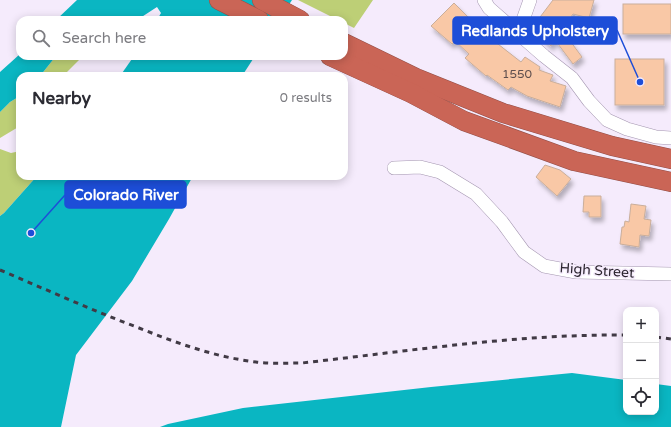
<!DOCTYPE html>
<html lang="en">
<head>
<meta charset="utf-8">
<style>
	:root { --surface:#fff; --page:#f7f7f7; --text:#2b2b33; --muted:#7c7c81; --line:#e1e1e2 }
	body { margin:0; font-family:"Varela Round",sans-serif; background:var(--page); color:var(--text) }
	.controls { position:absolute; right:12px; bottom:12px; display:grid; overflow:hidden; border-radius:8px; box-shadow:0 2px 10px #0003 }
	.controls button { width:36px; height:36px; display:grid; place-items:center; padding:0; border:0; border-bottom:1px solid var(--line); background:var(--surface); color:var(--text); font:20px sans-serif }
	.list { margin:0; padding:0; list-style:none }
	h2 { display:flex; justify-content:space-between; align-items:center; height:52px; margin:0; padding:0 16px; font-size:17px }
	h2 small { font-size:13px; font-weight:400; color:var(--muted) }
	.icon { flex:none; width:22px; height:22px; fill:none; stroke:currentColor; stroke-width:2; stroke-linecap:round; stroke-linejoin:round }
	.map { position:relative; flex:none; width:671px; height:427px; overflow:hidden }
	.search { position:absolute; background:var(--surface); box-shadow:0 2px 10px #0003; left:16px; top:16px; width:332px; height:44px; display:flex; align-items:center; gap:10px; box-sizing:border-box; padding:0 14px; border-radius:12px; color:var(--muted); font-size:15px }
	.panel { position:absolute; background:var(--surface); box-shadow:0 2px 10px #0003; left:16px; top:72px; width:332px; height:108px; border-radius:12px }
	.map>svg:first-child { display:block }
	.green { fill:#bdcf76 }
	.water { fill:#0ab6c2 }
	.building { fill:#f9c8a6; stroke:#c9ae9b; filter:url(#shadow) }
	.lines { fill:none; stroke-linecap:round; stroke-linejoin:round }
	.minor-casing { stroke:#a496b0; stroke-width:14 }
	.highway-casing { stroke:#924f48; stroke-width:20 }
	.minor { stroke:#fff; stroke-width:13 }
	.highway { stroke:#ca6556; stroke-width:19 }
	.rail { stroke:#413a45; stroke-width:3; stroke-dasharray:5 5; stroke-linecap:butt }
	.labels { text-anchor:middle; stroke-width:3; stroke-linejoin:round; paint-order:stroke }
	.number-label { font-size:12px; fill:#5e4e4d }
	.street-label { font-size:14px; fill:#2b252f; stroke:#f5ebfc }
	.leader { fill:none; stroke:#1d4ed8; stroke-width:1.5 }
	.callout-dot { fill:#1d4ed8; stroke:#f5ebfc; stroke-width:1.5 }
	.callout { fill:#1d4ed8; stroke:#1d4ed8; stroke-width:1.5 }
	.callout-label { font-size:15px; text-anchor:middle; font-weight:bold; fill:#fff }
</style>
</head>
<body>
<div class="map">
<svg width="671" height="427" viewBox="0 0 671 427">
	<defs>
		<filter id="shadow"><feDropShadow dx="2.5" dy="4.5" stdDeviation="2" flood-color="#0004"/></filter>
	</defs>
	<rect width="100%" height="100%" fill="#f5ebfc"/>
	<g class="green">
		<path d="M298,0H373L354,28L344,23V20H338Z"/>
		<path d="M56,56H83L63,76H40Z"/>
		<path d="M20,96V126L0,138V112L10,102Z"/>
		<path d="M0,149L11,153L20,151V176H37L4,213L0,216Z"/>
	</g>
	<g class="water">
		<path d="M77,0H292L279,20H157L161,13L157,7L137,20H56Z"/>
		<path d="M20,54V56H56L40,76H20V96L10,102L0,112V72Z"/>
		<path d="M134,56H255L242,76H120Z"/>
		<path d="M37,176H193L169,219L132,281L76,355L61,427H0V216L4,213Z"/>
		<path d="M572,373L626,380V412H656V384L671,386V427H160L168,424L243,408L431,387Z"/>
	</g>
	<g class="building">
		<path d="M553,0H594L589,18L573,14L562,30L582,57L573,64L555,40L551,46L531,29Z"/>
		<path d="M454,3L472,21L471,23L521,62L525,57L540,67L539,70L553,75L550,81L566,86L560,107L527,96L511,87L508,90L487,75L486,76L465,58L469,54L455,41L452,44L431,26Z"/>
		<rect x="623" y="4" width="48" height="30"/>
		<rect x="615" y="59" width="49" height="46"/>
		<path d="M545,165L560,170L571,179L557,196L536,177Z"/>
		<path d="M584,196H601V217H589V212H583Z"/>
		<path d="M631,204L646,206L644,219L651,220L649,236L640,235L639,247L620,244L622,227H624L625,221L629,222Z"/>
	</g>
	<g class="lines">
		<defs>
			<g id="minor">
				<path d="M484,0L489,8L544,56L572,78L589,101L607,120L627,129L656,137L671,138"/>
				<path d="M518,34L530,0"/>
				<path d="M394,168L420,167L440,172L476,194L502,222L524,252L544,266L576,272L671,274"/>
			</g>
			<g id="highway">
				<path d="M219,0L259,20"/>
				<path d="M262,0L300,20"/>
				<path d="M344,43L416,78L503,113L612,146L671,159"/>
				<path d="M330,56L411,93L464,121L574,161L671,182"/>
			</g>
		</defs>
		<use href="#minor" class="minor-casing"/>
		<use href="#highway" class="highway-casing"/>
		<use href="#minor" class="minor"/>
		<use href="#highway" class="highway"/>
		<g class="rail">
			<path d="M0,270C45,289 89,309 134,326C174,342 214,357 256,362C271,364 287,363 302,363C410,351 517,334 626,335"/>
			<path d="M656,337L671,339"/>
		</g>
	</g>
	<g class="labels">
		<g class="number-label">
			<text x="517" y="78">1550</text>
		</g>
		<g class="street-label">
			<text transform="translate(597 270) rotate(4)" y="5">High Street</text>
		</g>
	</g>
	<path class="leader" d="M640 82L617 30M31 233L65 195"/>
	<g class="callout-dot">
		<circle cx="640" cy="82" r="4"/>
		<circle cx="31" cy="233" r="4"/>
	</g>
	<g class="callout">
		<rect x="453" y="17" width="164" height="27" rx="4"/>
		<rect x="65" y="181" width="121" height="27" rx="4"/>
	</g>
	<g class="callout-label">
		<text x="535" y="36">Redlands Upholstery</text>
		<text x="126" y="200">Colorado River</text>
	</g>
</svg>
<div class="controls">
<button>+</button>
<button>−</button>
<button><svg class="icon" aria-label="locate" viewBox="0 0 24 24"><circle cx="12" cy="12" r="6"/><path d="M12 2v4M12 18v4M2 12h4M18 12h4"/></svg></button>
</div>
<div class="search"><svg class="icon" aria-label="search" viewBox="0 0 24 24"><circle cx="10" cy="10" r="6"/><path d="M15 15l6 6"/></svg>Search here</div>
<section class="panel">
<h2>Nearby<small>0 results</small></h2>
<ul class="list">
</ul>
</section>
</div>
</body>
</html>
